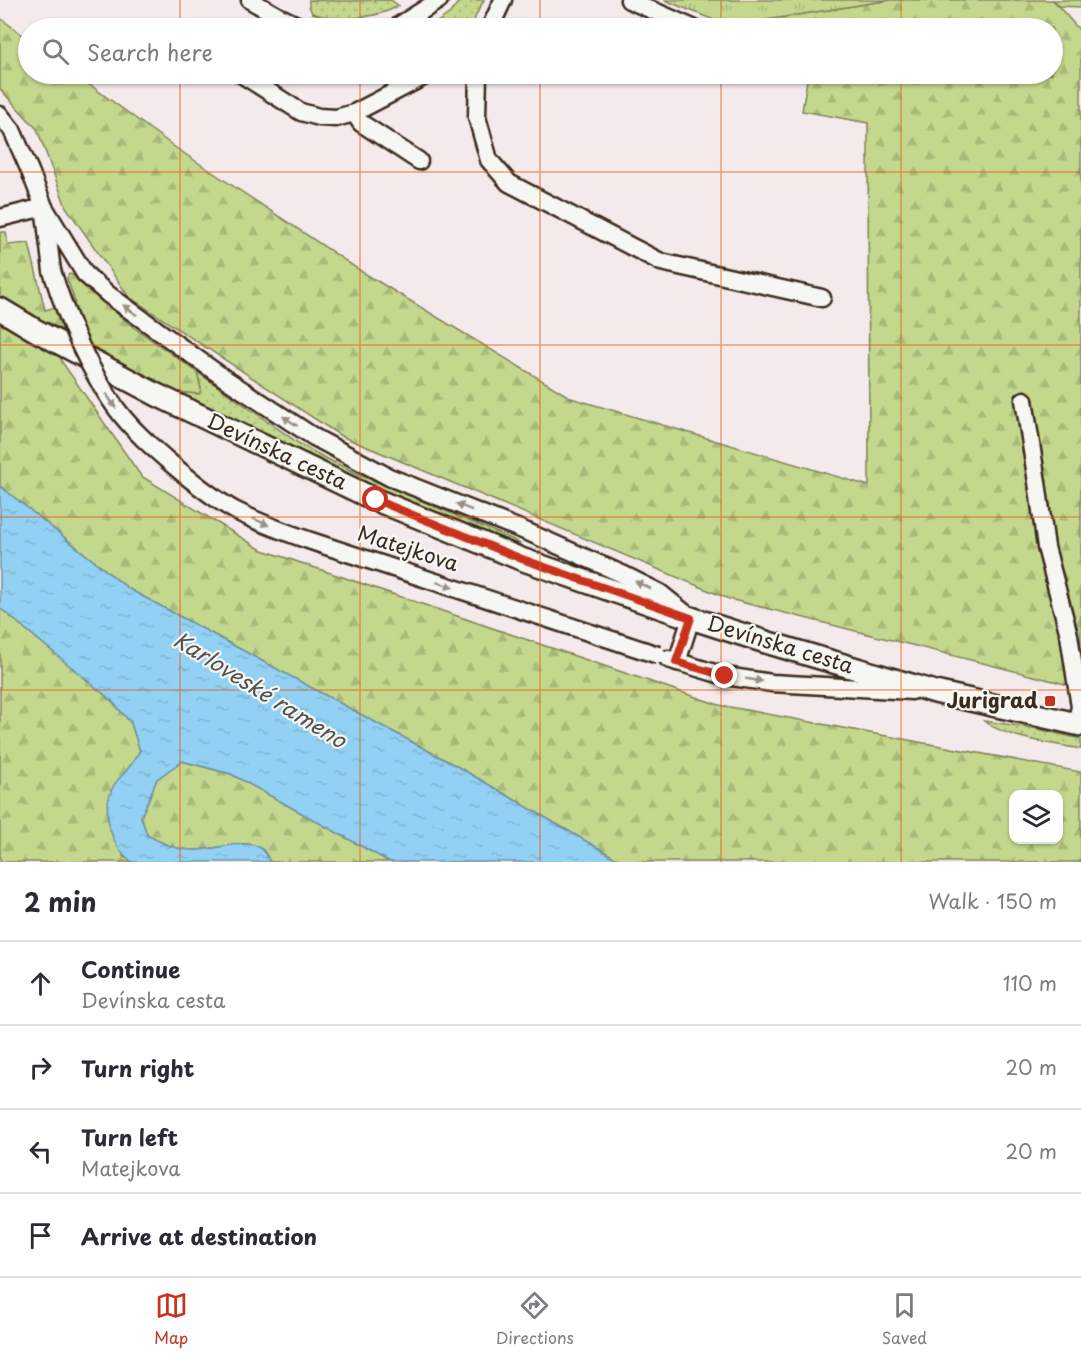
<!DOCTYPE html>
<html lang="en">
<head>
<meta charset="utf-8">
<style>
	:root { --surface:#fff; --page:#f7f7f7; --text:#2b2b33; --muted:#7c7c81; --line:#e1e1e2; --accent:#c8321e }
	body { margin:0; font-family:"Playpen Sans",sans-serif; background:var(--page); color:var(--text) }
	.controls { position:absolute; right:18px; bottom:18px; display:grid; overflow:hidden; border-radius:12px; box-shadow:0 2px 4px #0004 }
	.controls button { width:54px; height:54px; display:grid; place-items:center; padding:0; border:0; border-bottom:2px solid var(--line); background:var(--surface); color:var(--text); font:30px sans-serif }
	.stop { position:absolute; width:18px; height:18px; margin:-14px; border:4px solid #c8321e; border-radius:50%; background:#fff }
	.stop.end { background:#c8321e; border-color:#fff; box-shadow:0 2px 6px #0008 }
	.list { margin:0; padding:0; list-style:none }
	h2 { display:flex; justify-content:space-between; align-items:center; height:78px; margin:0; padding:0 24px; font-size:26px }
	h2 small { font-size:20px; font-weight:400; color:var(--muted) }
	.list li { display:grid; grid-template-columns:39px 1fr auto; gap:18px; align-items:center; box-sizing:border-box; height:84px; padding:0 24px; border-top:2px solid var(--line) }
	.list b { display:block; font-size:22px; white-space:nowrap }
	.list p { margin:0; font-size:20px; white-space:nowrap; color:var(--muted) }
	.list em { font-size:20px; font-style:normal; color:var(--muted) }
	.icon { flex:none; width:33px; height:33px; fill:none; stroke:currentColor; stroke-width:2; stroke-linecap:round; stroke-linejoin:round }
	.map { position:relative; flex:none; width:1081px; height:862px; overflow:hidden }
	.search { position:absolute; background:var(--surface); box-shadow:0 2px 4px #0004; left:18px; right:18px; top:18px; height:66px; display:flex; align-items:center; gap:15px; box-sizing:border-box; padding:0 21px; border-radius:33px; color:var(--muted); font-size:22px }
	.sheet { height:414px; background:var(--surface) }
	nav { display:flex; justify-content:space-around; align-items:center; box-sizing:border-box; height:84px; border-top:2px solid var(--line); background:var(--surface); font-size:16px; color:var(--muted) }
	nav a { display:grid; justify-items:center; gap:3px }
	nav .on { color:var(--accent) }
	.map>svg:first-child { display:block }
	.grass { fill:url(#grass-dots); stroke:#7f8156; stroke-width:1.5 }
	.forest { fill:url(#forest-firs); stroke:#7f8156; stroke-width:1.5; fill-rule:evenodd }
	.park { fill:url(#park-tufts); stroke:#7f8156; stroke-width:1.5 }
	.water { fill:url(#water-ripples); stroke:#6f8e9e; stroke-width:1.5 }
	.lines { fill:none; stroke-linecap:round; stroke-linejoin:round }
	.minor-casing { stroke:#3b2a1e; stroke-width:21 }
	.tertiary-casing { stroke:#3b2a1e; stroke-width:26 }
	.minor { stroke:#f6f6f2; stroke-width:16 }
	.tertiary { stroke:#f6f6f2; stroke-width:21 }
	.minor-bridge-casing { stroke:#3b2a1e; stroke-width:21; stroke-linecap:butt }
	.minor-bridge { stroke:#f6f6f2; stroke-width:16 }
	.oneway { fill:#989088 }
	.route { stroke:#c8321e; stroke-width:8 }
	.grid { fill:none; stroke:#e8590c; stroke-width:1.5; stroke-opacity:0.55 }
	.poi-dot { fill:#c8321e; stroke:#f6f6f2; stroke-width:2 }
	.labels { text-anchor:middle; stroke-width:4.5; stroke-linejoin:round; paint-order:stroke }
	.street-label { font-size:21px; fill:#3b2a1e; stroke:#f6f6f2 }
	.poi-label { font-size:21px; font-weight:bold; fill:#3b2a1e; stroke:#f6f6f2; text-anchor:end }
	.water-label { font-size:22px; font-style:italic; fill:#515453; stroke:#f6f6f2 }
</style>
</head>
<body>
<div class="map">
<svg width="1081" height="862" viewBox="0 0 1081 862">
	<defs>
		<pattern id="grass-dots" width="8" height="8" patternUnits="userSpaceOnUse" patternTransform="scale(1.5)"><rect width="8" height="8" fill="#c3d88d"/><path d="M2 2h.1M6 6h.1" fill="none" stroke="#a8ba79" stroke-width="1.8" stroke-linecap="round"/></pattern>
		<pattern id="forest-firs" width="22" height="20" patternUnits="userSpaceOnUse" patternTransform="scale(1.5)"><rect width="22" height="20" fill="#c3d88d"/><path d="M5 1l3.5 6h-7zM16 11l3.5 6h-7z" fill="#a8ba79"/></pattern>
		<pattern id="park-tufts" width="24" height="20" patternUnits="userSpaceOnUse" patternTransform="scale(1.5)"><rect width="24" height="20" fill="#c3d88d"/><path d="M3 7l-1-3M5 7V3M7 7l1-3M15 17l-1-3M17 17v-4M19 17l1-3" fill="none" stroke="#a8ba79"/></pattern>
		<pattern id="water-ripples" width="26" height="14" patternUnits="userSpaceOnUse" patternTransform="scale(1.5)"><rect width="26" height="14" fill="#92d1f3"/><path d="M2 4q2-2 4 0t4 0M15 11q2-2 4 0t4 0" fill="none" stroke="#7fb4d0"/></pattern>
	</defs>
	<rect width="100%" height="100%" fill="#f5eaeb"/>
	<filter id="ink" filterUnits="userSpaceOnUse"><feTurbulence type="fractalNoise" baseFrequency=".0167" numOctaves="2"/><feDisplacementMap in="SourceGraphic" scale="12" xChannelSelector="R" yChannelSelector="G"/><feConvolveMatrix kernelMatrix="1 2 1 2 8 2 1 2 1" color-interpolation-filters="sRGB"/></filter>
	<g filter="url(#ink)">
		<g class="grass">
			<path d="M309,0L342,1L391,0L399,6C374,19 338,22 312,13L309,6Z"/>
			<path d="M460,0H484L476,15L472,28H429L450,13Z"/>
			<path d="M197,372L300,444L323,457L363,476L516,541L520,544V545L446,518L348,475L269,438L177,392L199,394L201,389Z"/>
			<path d="M984,721L1033,728L1081,739V749C1054,744 1005,738 984,721Z"/>
		</g>
		<g class="forest">
			<path d="M890,0H1053L1081,32V688L729,599L341,436L129,297L66,207L37,129L0,89V18L28,39V74H75L176,148L364,273L571,398L869,486L868,123L802,111L808,74H1052V28H734L729,26Z"/>
			<path d="M0,232H6L8,245L29,243L45,310L75,302L67,278L69,274L74,275L78,281L133,327L197,372L201,389L199,394L177,392L104,355L50,323L62,362L141,476L260,549L719,705L1081,772V862H622L460,768L129,589L0,486ZM1014,794H1058V840H1014Z"/>
			<path d="M0,608L111,700L131,723L140,751L128,769L123,856L132,862H0Z"/>
			<path d="M181,761L231,774L390,862H270C268,859 266,853 263,850C248,836 213,851 195,850C175,850 164,844 147,835L141,817L157,779Z"/>
		</g>
		<g class="park">
			<path d="M664,0H890L729,26Z"/>
			<path d="M1053,0H1081V7L1059,6Z"/>
		</g>
		<path class="water" d="M0,486L129,589L460,768L622,862H390L231,774L182,761L157,779L141,817L147,835C164,844 175,850 195,850C213,851 248,836 263,850C266,853 268,859 270,862H132C110,846 100,810 114,785C117,780 123,775 126,771C131,765 136,758 140,751L131,723L111,700L0,608Z"/>
		<g class="lines">
			<defs>
				<g id="minor">
					<path d="M250,0L278,16L303,28"/>
					<path d="M629,0L693,28"/>
					<path d="M395,28L439,0"/>
					<path d="M490,28L503,0"/>
					<path d="M241,74L301,112L319,117L336,118L354,113L429,74"/>
					<path d="M478,74L477,117L489,160L509,183L661,262L822,298"/>
					<path d="M354,113L361,123L419,161"/>
					<path d="M0,115L12,130L30,171L44,207L85,274L109,295L164,335L224,378L314,437L389,477L530,533L622,574L660,593L691,618L677,662"/>
					<path d="M45,214L52,271"/>
					<path d="M0,218L44,207"/>
					<path d="M1024,400L1037,482L1046,547L1069,635L1080,707L1076,724"/>
					<path d="M668,659L725,676L772,683L912,691"/>
				</g>
				<path id="tertiary" d="M0,309L35,330L157,395L376,500L521,559L691,618L769,643L935,692L1081,725"/>
			</defs>
			<use href="#minor" class="minor-casing"/>
			<use href="#tertiary" class="tertiary-casing"/>
			<use href="#minor" class="minor"/>
			<use href="#tertiary" class="tertiary"/>
			<defs>
				<path id="minor-bridge" d="M52,271C67,319 87,367 116,408C132,430 153,448 174,466C193,482 214,499 236,511C262,524 290,534 317,543L658,655"/>
			</defs>
			<use href="#minor-bridge" class="minor-bridge-casing"/>
			<use href="#minor-bridge" class="minor-bridge"/>
		</g>
		<defs><path id="oneway-solid" d="M-6-.8H1V-3.2L6.5 0L1 3.2V.8H-6Z" transform="scale(1.5)"/></defs>
		<g class="oneway">
			<use href="#oneway-solid" transform="translate(130 310) rotate(-143)"/>
			<use href="#oneway-solid" transform="translate(111 401) rotate(57)"/>
			<use href="#oneway-solid" transform="translate(290 421) rotate(-147)"/>
			<use href="#oneway-solid" transform="translate(464 507) rotate(-158)"/>
			<use href="#oneway-solid" transform="translate(261 522) rotate(24)"/>
			<use href="#oneway-solid" transform="translate(445 585) rotate(18)"/>
			<use href="#oneway-solid" transform="translate(643 585) rotate(-154)"/>
			<use href="#oneway-solid" transform="translate(754 680) rotate(9)"/>
		</g>
	</g>
	<g class="lines" filter="url(#ink)">
		<path class="route" d="M376,500L522,559L691,618L676,662L725,676"/>
	</g>
	<path class="grid" d="M180,0V28M360,0V28M540,0V28M721,0V28M901,0V28M180,74V862M360,74V862M540,74V862M721,74V862M901,74V862M0,172H1081M0,345H1081M0,517H1081M0,690H1081"/>
	<rect class="poi-dot" x="1044" y="695" width="12" height="12" rx="3"/>
	<g class="labels">
		<g class="street-label">
			<text transform="translate(277 452) rotate(25)" y="7">Devínska cesta</text>
			<text transform="translate(408 549) rotate(18)" y="7">Matejkova</text>
			<text transform="translate(780 645) rotate(17)" y="7">Devínska cesta</text>
		</g>
		<g class="poi-label">
			<text x="1038" y="708">Jurigrad</text>
		</g>
		<g class="water-label">
			<text transform="translate(260 690) rotate(32)" y="8">Karloveské rameno</text>
		</g>
	</g>
</svg>
<div class="controls">
<button><svg class="icon" aria-label="layers" viewBox="0 0 24 24"><path d="M12 4l9 5-9 5-9-5zM3 14l9 5 9-5"/></svg></button>
</div>
<div class="stop" style="left:376px;top:500px"></div>
<div class="stop end" style="left:725px;top:676px"></div>
<div class="search"><svg class="icon" aria-label="search" viewBox="0 0 24 24"><circle cx="10" cy="10" r="6"/><path d="M15 15l6 6"/></svg>Search here</div>
</div>
<section class="sheet">
<h2>2 min<small>Walk · 150 m</small></h2>
<ul class="list">
<li><svg class="icon" aria-label="ahead" viewBox="0 0 24 24"><path d="M12 20V5M6 11l6-6 6 6"/></svg><div><b>Continue</b><p>Devínska cesta</p></div><em>110 m</em></li>
<li><svg class="icon" aria-label="right" viewBox="0 0 24 24"><path d="M7 20v-9h11M14 6l5 5-5 5"/></svg><div><b>Turn right</b></div><em>20 m</em></li>
<li><svg class="icon" aria-label="left" viewBox="0 0 24 24"><path d="M17 20v-9H6M10 6l-5 5 5 5"/></svg><div><b>Turn left</b><p>Matejkova</p></div><em>20 m</em></li>
<li><svg class="icon" aria-label="arrive" viewBox="0 0 24 24"><path d="M6 21V4h12l-3 4 3 4H6"/></svg><div><b>Arrive at destination</b></div></li>
</ul>
</section>
<nav>
<a class="on"><svg class="icon" aria-label="map" viewBox="0 0 24 24"><path d="M3 6l6-2 6 2 6-2v14l-6 2-6-2-6 2zM9 4v14M15 6v14"/></svg>Map</a>
<a><svg class="icon" aria-label="directions" viewBox="0 0 24 24"><path d="M12 3l9 9-9 9-9-9zM9 14v-3h6M13 9l2 2-2 2"/></svg>Directions</a>
<a><svg class="icon" aria-label="saved" viewBox="0 0 24 24"><path d="M7 4h10v16l-5-4-5 4z"/></svg>Saved</a>
</nav>
</body>
</html>
